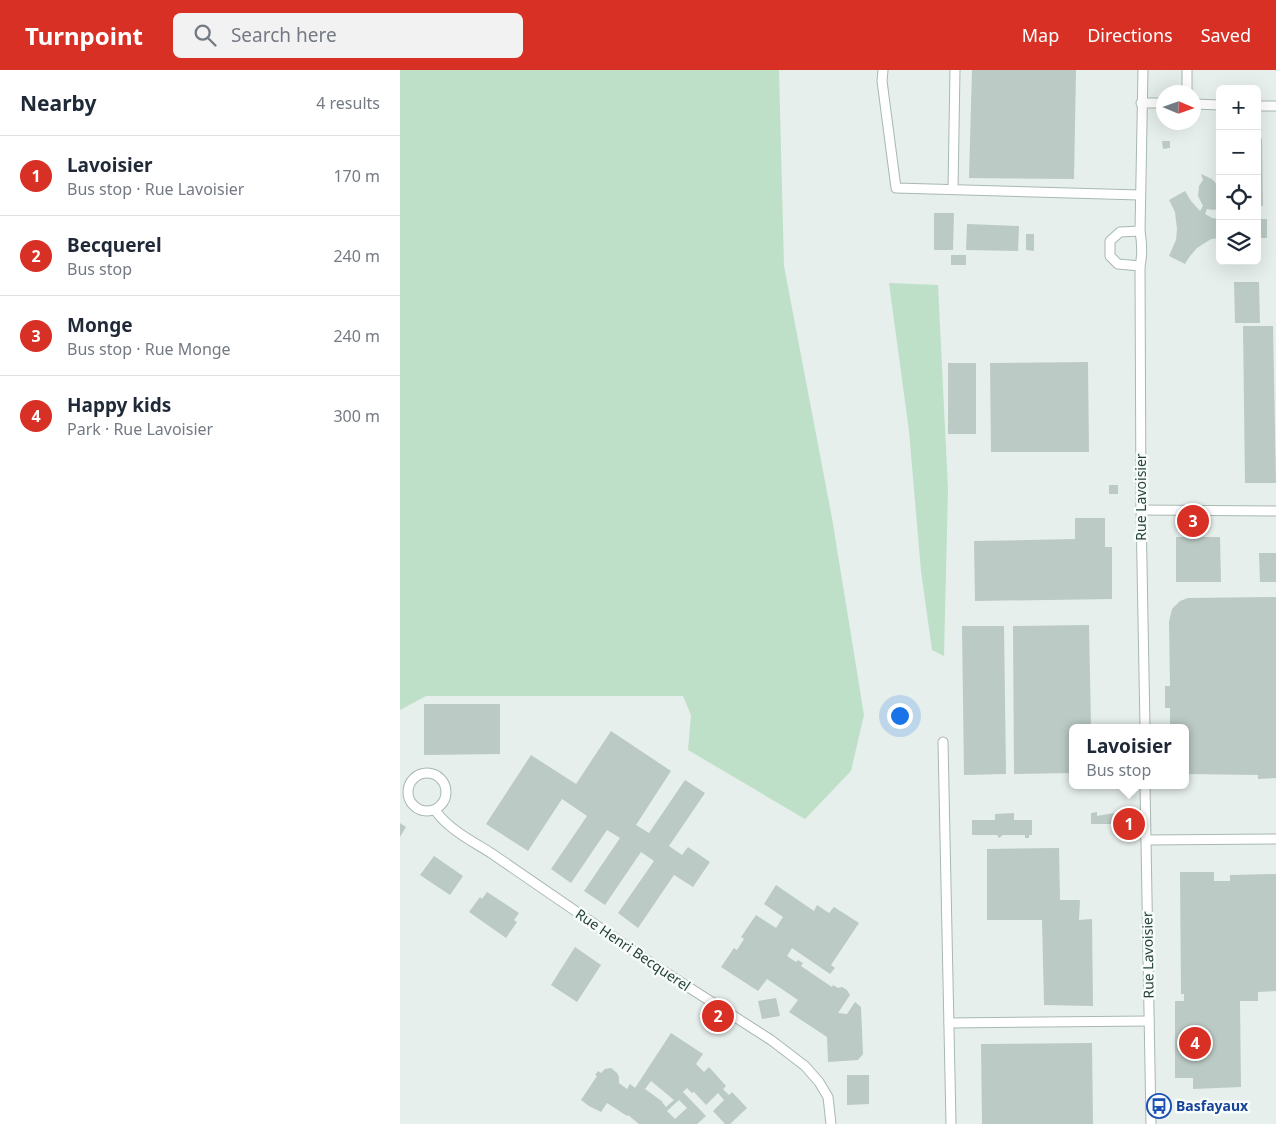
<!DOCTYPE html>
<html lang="en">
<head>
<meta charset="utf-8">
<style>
	:root { --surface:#fff; --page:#f2f2f3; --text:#1f2937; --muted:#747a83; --line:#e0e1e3; --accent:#d93025 }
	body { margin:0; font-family:"Noto Sans",sans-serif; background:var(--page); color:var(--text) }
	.controls { position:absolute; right:15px; top:15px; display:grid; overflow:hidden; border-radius:8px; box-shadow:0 5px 20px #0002 }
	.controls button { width:45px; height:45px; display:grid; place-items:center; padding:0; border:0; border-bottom:1px solid var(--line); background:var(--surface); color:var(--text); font:25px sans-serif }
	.compass { position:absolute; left:756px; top:15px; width:45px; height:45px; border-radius:50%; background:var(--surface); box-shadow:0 5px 20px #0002; rotate:92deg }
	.you { position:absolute; left:499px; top:645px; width:18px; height:18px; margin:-12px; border:4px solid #fff; border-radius:50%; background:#1a73e8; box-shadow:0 0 0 8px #1a73e833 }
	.badge { display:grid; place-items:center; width:32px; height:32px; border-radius:50%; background:var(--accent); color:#fff; font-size:16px; font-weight:700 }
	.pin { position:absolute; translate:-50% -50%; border:2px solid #fff; box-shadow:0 1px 5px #0006 }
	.popup { position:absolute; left:669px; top:654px; width:120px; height:65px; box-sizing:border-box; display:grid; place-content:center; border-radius:8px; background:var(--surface); filter:drop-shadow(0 1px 4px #0005); font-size:16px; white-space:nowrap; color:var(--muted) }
	.popup b { font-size:19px; color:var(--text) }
	.popup::after { content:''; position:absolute; left:50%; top:100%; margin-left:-10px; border:10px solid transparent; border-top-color:var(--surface) }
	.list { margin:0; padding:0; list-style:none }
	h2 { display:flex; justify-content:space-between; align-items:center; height:65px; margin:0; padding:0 20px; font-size:21px }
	h2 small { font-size:16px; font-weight:400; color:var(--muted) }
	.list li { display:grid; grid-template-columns:32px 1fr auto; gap:15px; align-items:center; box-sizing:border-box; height:80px; padding:0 20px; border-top:1px solid var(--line) }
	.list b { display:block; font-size:19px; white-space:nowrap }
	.list p { margin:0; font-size:16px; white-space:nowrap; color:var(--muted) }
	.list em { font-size:16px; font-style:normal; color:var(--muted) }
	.icon { flex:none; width:28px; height:28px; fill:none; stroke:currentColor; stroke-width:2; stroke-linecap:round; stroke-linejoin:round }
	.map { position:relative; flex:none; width:876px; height:1054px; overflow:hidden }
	header { display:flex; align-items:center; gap:30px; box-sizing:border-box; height:70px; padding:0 25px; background:var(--accent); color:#fff }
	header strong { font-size:24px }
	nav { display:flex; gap:28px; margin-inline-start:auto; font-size:18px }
	.search { width:350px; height:45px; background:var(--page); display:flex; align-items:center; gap:12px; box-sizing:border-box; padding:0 18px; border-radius:8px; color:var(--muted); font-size:19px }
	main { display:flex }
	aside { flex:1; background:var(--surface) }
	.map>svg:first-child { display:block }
	.green { fill:#bfe0c8 }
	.building { fill:#bbcac4; fill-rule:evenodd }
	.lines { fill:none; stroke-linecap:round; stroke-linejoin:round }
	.minor-casing { stroke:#a8b8b2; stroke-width:11 }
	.minor { stroke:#fff; stroke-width:9 }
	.labels { text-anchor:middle; stroke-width:5; stroke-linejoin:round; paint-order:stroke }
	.street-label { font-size:14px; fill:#24423a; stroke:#f7fbf9 }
	.transit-label { font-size:14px; font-weight:bold; fill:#164399; stroke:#f7fbf9; text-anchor:start }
</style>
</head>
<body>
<header>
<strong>Turnpoint</strong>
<div class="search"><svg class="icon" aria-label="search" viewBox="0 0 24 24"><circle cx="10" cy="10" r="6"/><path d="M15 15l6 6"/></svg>Search here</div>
<nav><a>Map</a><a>Directions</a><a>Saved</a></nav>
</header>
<main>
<aside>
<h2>Nearby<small>4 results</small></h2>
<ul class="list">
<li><span class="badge">1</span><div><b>Lavoisier</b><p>Bus stop · Rue Lavoisier</p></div><em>170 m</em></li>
<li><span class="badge">2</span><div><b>Becquerel</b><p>Bus stop</p></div><em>240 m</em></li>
<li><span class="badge">3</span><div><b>Monge</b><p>Bus stop · Rue Monge</p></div><em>240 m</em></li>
<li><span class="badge">4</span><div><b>Happy kids</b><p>Park · Rue Lavoisier</p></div><em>300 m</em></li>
</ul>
</aside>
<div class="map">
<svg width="876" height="1054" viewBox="0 0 876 1054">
	<rect width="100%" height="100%" fill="#e6efeb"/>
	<g class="green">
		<path d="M0,0H379L384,196L432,448L464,645L451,701L405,749L288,680L291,645L283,626H26L0,640Z"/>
		<path d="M489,213L538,215L548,419L544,586L532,580L521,501L509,361Z"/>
	</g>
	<g class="building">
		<path d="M572,0H676L674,109L569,108Z"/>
		<path d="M862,68L863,136H857V69Z"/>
		<path d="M762,71H770V78L763,79Z"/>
		<path d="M801,104L812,109L820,118V137L814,140L807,139L805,144L812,148L820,149V168L811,169L797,178L790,186L785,194L769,186L776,170L777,159L775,142L769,130L785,121L791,131L800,141L803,136L798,126L799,116L803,110Z"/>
		<path d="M534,143H554L553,180H534Z"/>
		<rect x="857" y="149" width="10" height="19"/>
		<path d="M567,154L619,156L618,181L566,180Z"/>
		<path d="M626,164H634V181L626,180Z"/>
		<rect x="551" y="185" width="15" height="10"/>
		<path d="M834,212H859L860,253H835Z"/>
		<path d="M843,256H873L876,413H845Z"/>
		<path d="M688,292L689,382H591L590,293Z"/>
		<rect x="548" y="293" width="28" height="71"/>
		<rect x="709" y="415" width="9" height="9"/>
		<path d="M675,448H705V477H712V529L575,531L574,471L675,469Z"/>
		<path d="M776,467H820L821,512H776Z"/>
		<path d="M859,483H876V512H860Z"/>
		<path d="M876,527V708L858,709V705L785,704V658H770V638H765V616H770L769,552L772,539L780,531L788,528Z"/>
		<path d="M689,555L691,658H673V703L614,704L613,556Z"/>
		<path d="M562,556H604L606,704L564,705Z"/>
		<path d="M24,634H100V684L24,685Z"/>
		<path d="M211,661L271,701L236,755L249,763L285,710L305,723L269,776L282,785L288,777L310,792L293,817L274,805L238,858L218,843L254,791L241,782L205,835L184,821L220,768L207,760L171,813L151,799L187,746L162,729L128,781L86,754L131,685L176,714Z"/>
		<path d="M697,742V746L714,743V754H691V743Z"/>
		<path d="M614,743V750H632V765H629V768H625V765H603L599,768L597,765H572V750H595V744Z"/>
		<path d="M0,753L6,757L0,767Z"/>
		<path d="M659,778L660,830H680L679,850L692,849L693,936L644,935L642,850H587V779Z"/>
		<path d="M34,786L63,806L50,825L20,805Z"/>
		<path d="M780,802H814V811H830V805L876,804V921L858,922V931H840L841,1017L793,1019V1008H775V931H784V924H781Z"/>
		<path d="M376,815L414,841L417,835L429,843L434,837L459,853L431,895L435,898L430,904L392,878L387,886L396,892L398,890L403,893L401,896L432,917L433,915L438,918L442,917L447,920L450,925L438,943L447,944L455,932L461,937L463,984L458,990L428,992L427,967L389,942L398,930L367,909L358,921L321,897L334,878L337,880L344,869L341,867L356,845L376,858L383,847L364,834Z"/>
		<path d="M87,822L119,843L114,850L117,852L106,868L69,842L80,827L82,829Z"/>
		<path d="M175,877L201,895L177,932L151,915Z"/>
		<path d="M376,928L380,946L362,949L358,931Z"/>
		<path d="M271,963L303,984L296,994L304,1002L309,997L326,1016L323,1019L329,1025L332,1022L347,1038L330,1054H325L313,1041L324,1030L318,1023L306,1035L294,1022L292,1023L287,1018L283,1022L306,1046L297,1054H239L228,1045L227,1046L207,1033L201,1042L189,1036L181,1030L197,1006L195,1005L198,1001L201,1003L205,999L211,998L217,1003L219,1007V1013L227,1019L230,1014L235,1018ZM251,1011L274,1030L266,1037L262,1032H263L245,1019ZM279,1030L287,1038L275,1049L267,1041Z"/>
		<path d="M692,973L693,1054H582L581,974Z"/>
		<path d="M447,1005H469V1034L447,1035Z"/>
	</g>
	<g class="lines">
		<defs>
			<g id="minor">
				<path d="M483,0L482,11L496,118L740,125"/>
				<path d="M743,0L740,161C742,173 743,183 740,196L741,440L745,658"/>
				<path d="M787,22V0"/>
				<path d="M741,33H764"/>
				<path d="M794,34L820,35"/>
				<path d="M857,36H876"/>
				<path d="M553,119L555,0"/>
				<path d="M740,161L720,162L710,171V186L718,194L740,196"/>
				<path d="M741,440L876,441"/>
				<path d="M543,672L551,1054"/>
				<circle cx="27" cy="722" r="19"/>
				<path d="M745,715L751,1054"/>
				<path d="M35,740C48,759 72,771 91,783L257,897L371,970L405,996L419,1012L428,1027L431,1054"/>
				<path d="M746,770L876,769"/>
				<path d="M549,953L749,951"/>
			</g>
		</defs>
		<use href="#minor" class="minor-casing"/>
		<use href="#minor" class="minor"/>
	</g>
	<defs>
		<symbol id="bus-ring" viewBox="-11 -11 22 22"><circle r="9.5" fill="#f7fbf9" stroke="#1a4fb4" stroke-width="1.5"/><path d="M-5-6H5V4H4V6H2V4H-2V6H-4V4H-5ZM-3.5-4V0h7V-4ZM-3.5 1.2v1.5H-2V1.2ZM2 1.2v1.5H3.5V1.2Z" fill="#1a4fb4"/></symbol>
	</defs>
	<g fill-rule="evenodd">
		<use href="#bus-ring" x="745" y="1022" width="28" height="28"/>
	</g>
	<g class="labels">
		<g class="street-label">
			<text transform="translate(741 427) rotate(-90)" y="5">Rue Lavoisier</text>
			<text transform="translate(233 880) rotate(34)" y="5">Rue Henri Becquerel</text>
			<text transform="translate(748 885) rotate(-91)" y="5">Rue Lavoisier</text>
		</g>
		<g class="transit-label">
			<text x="776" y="1041">Basfayaux</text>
		</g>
	</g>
</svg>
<div class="controls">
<button>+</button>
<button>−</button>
<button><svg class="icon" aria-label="locate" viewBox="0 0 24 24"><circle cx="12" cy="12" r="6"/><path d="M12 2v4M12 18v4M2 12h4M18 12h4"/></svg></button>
<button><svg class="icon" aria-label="layers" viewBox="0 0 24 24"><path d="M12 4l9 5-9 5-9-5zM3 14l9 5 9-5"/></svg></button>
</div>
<svg class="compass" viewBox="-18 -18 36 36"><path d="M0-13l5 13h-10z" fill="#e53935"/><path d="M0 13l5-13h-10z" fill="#747a83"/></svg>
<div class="you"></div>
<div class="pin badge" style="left:729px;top:754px">1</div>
<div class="popup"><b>Lavoisier</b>Bus stop</div>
<div class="pin badge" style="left:318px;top:946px">2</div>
<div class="pin badge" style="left:793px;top:451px">3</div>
<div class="pin badge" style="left:795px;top:973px">4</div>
</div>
</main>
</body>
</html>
